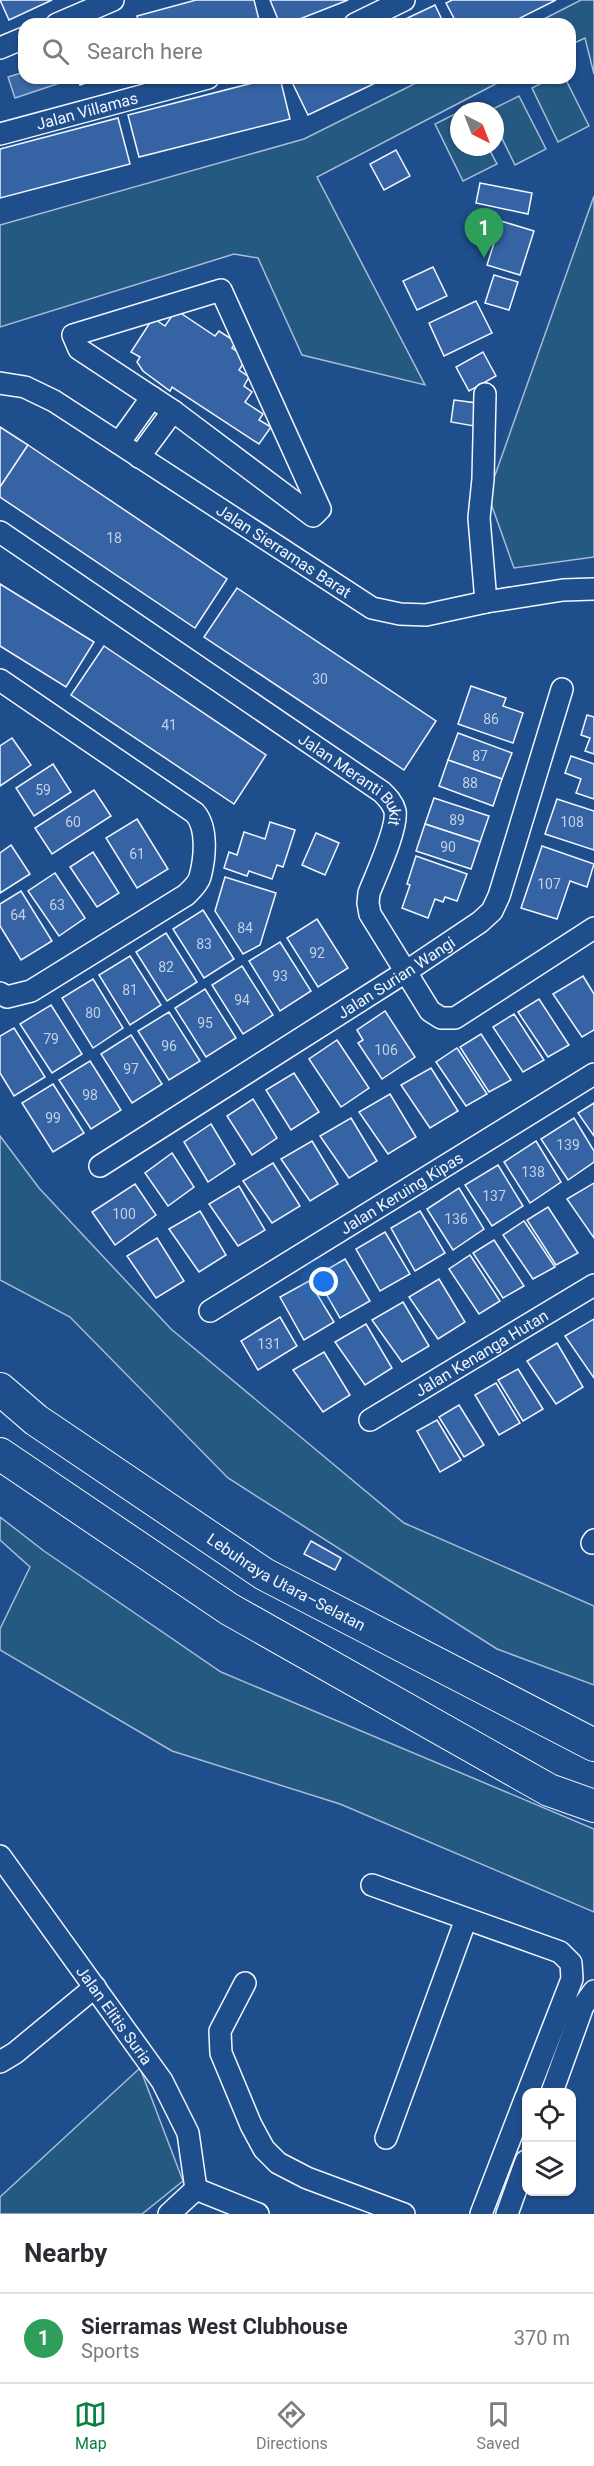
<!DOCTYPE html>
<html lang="en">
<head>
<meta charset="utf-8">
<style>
	:root { --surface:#fff; --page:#f2f2f3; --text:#2b2b33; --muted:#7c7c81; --line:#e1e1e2; --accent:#0b8043 }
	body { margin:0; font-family:Roboto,sans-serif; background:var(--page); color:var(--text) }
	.controls { position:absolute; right:18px; bottom:18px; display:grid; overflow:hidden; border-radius:12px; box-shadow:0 2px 4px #0004 }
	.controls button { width:54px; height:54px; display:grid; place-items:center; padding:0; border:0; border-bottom:2px solid var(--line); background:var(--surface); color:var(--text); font:30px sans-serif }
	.compass { position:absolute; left:450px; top:102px; width:54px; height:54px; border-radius:50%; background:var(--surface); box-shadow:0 2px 4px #0004; rotate:138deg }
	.you { position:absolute; left:324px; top:1282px; width:21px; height:21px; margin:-15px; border:4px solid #fff; border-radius:50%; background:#1a73e8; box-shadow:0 0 0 9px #1a73e833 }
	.badge { display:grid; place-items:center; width:39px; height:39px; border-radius:50%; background:var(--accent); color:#fff; font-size:20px; font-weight:700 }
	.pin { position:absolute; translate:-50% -50px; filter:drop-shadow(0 2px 3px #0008) }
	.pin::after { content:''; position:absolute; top:32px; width:21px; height:18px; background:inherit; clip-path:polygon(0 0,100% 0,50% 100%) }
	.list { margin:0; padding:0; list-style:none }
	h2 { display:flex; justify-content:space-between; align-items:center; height:78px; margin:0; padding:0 24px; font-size:26px }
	h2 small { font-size:20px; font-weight:400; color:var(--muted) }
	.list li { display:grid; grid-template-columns:39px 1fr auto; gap:18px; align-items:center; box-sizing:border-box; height:90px; padding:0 24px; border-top:2px solid var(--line) }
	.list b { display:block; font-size:22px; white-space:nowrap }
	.list p { margin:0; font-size:20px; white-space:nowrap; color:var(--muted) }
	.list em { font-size:20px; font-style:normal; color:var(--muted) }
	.icon { flex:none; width:33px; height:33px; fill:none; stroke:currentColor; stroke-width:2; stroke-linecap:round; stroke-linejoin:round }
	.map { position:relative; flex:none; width:594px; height:2214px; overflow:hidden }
	.search { position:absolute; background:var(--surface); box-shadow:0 2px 4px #0004; left:18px; right:18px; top:18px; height:66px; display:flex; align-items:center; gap:15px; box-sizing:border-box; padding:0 21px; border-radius:18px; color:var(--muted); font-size:22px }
	.sheet { height:168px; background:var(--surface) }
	nav { display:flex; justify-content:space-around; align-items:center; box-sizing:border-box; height:84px; border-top:2px solid var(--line); background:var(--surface); font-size:16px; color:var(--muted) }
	nav a { display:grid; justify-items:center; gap:3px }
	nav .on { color:var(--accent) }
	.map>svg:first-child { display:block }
	.green { fill:#245a82; stroke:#a8bbd7; stroke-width:1.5 }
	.water { fill:#3b69a3; stroke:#a8bbd7; stroke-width:1.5 }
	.building { fill:#3563a3; stroke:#f2f6ff; stroke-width:1.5 }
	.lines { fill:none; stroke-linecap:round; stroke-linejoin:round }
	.minor-casing { stroke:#f2f6ff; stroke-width:24 }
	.highway-casing { stroke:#f2f6ff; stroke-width:34 }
	.minor { stroke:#1f4e8c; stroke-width:21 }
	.highway { stroke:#1f4e8c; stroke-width:32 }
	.labels { text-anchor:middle; stroke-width:4.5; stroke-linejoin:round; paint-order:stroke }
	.number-label { font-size:14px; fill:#c3d1e8 }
	.street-label { font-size:16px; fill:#f2f6ff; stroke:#1f4e8c }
</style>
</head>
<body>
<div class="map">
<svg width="594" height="2214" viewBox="0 0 594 2214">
	<rect width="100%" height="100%" fill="#1f4e8c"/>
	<g class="green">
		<path d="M581,0H594V74L585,38L570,45V24H534Z"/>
		<path d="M426,78H507L317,177L425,385L302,355L258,258L234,254L0,327V225L304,139Z"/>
		<path d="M551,78H565L589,126L558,142L532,88Z"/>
		<path d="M519,96L546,149L515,165L495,124V111H489Z"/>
		<path d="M459,112V147H488L497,164L463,181L435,124Z"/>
		<path d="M594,196V557L514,568L488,495Z"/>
		<path d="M0,1136L39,1188L171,1329L404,1523L594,1606V1685L497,1649L228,1478L70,1317L0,1280Z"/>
		<path d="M0,1517L44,1551L221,1672L594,1829V1912L340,1804L172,1751L0,1650V1629L30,1567L0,1540Z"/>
		<path d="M140,2068L183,2181L142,2214H0V2197Z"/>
	</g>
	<path class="water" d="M24,72V78H62L63,82L15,98L8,77Z"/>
	<g class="building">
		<path d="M0,0H52L9,20Z"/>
		<path d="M196,0H254L260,24H139L137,16Z"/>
		<path d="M270,0H348L287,24H280Z"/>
		<path d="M452,0H556L508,24H457L446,3Z"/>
		<path d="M435,5L444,24H395Z"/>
		<path d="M77,78H101L80,85Z"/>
		<path d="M272,78H280L290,119L139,157L128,115Z"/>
		<path d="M290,78H386L308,115Z"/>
		<path d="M118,118L130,164L0,198V149Z"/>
		<path d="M396,150L410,176L384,190L370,164Z"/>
		<path d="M480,183L532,193L528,214L476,203Z"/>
		<path d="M501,221L534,231L520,275L487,265Z"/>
		<path d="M433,267L447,296L417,310L403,281Z"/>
		<path d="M494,275L518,282L509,310L485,303Z"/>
		<path d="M476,301L492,333L444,356L429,323Z"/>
		<path d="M176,310L215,336L219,331L236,342L232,348L247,358L239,370L249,377L244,386L252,392L245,402L263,414L259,420L271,427L259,444L172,387L170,391L143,371L137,362L140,357L131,352L153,318L165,326Z"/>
		<path d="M483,352L496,376L469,391L456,367Z"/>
		<path d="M454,400L477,403L474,426L451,422Z"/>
		<path d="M0,427L28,445L0,487Z"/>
		<path d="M28,445L227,579L195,628L0,497V487Z"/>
		<path d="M0,584L94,642L66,687L0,646Z"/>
		<path d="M237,588L436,721L404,770L204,637Z"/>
		<path d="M104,646L266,755L234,804L71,695Z"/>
		<path d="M471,686L506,698L503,706L523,713L513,743L458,724Z"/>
		<path d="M587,715L594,717V754L585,751L590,738L581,735Z"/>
		<path d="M458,733L512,753L502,779L448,760Z"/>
		<path d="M12,738L31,765L0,786V746Z"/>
		<path d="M571,756L594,764V799L576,793L581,779L565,773Z"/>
		<path d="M448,760L502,779L493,806L439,786Z"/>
		<path d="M53,764L71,792L34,816L16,788Z"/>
		<path d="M94,790L111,816L52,854L35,828Z"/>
		<path d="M434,798L489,816L480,842L425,824Z"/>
		<path d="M557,799L594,811V850L545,834Z"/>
		<path d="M137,819L168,869L137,888L106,838Z"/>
		<path d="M270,822L295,830L283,867L277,865L272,879L249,871L247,876L224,868L229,852L237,855L244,832L265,839Z"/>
		<path d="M425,824L480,842L471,869L416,851Z"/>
		<path d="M316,833L339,843L325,875L302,865Z"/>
		<path d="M11,845L30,874L0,893V853Z"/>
		<path d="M542,846L594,864L587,887L570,881L557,919L521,908Z"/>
		<path d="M93,852L119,893L97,907L70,867Z"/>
		<path d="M416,856L467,874L457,901L445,897L443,902L435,899L428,918L402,908L410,885L407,884Z"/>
		<path d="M55,873L85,918L59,936L28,891Z"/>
		<path d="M225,877L276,893L260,945L243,954L215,911Z"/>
		<path d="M21,891L52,941L21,960L0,926V904Z"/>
		<path d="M203,910L234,959L204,978L173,929Z"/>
		<path d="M317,919L348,968L318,987L287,938Z"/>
		<path d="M166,933L197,982L167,1001L136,952Z"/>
		<path d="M280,942L311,991L280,1011L249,961Z"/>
		<path d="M130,956L161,1005L130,1025L99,975Z"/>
		<path d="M242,966L273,1015L243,1034L212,985Z"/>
		<path d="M583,976L594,994V1030L582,1037L553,994Z"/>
		<path d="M93,979L123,1028L93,1048L62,998Z"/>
		<path d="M205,989L236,1038L206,1057L175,1008Z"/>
		<path d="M539,999L569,1045L548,1057L518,1012Z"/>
		<path d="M51,1005L82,1054L52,1073L20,1024Z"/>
		<path d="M385,1011L415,1057L382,1079L358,1043L363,1040L357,1030Z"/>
		<path d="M169,1012L200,1061L169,1080L138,1031Z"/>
		<path d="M514,1014L544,1060L523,1072L493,1027Z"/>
		<path d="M14,1028L45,1077L14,1096L0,1073V1036Z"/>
		<path d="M481,1034L511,1080L489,1092L460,1047Z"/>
		<path d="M131,1035L162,1084L132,1103L101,1054Z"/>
		<path d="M337,1040L369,1088L341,1107L309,1059Z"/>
		<path d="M457,1048L487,1094L466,1106L436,1062Z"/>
		<path d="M90,1061L121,1110L91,1129L59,1080Z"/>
		<path d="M431,1068L458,1111L430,1128L401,1085Z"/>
		<path d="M294,1073L319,1112L291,1130L266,1090Z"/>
		<path d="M53,1084L84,1133L53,1152L22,1103Z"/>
		<path d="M390,1094L416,1137L388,1154L359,1112Z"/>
		<path d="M253,1099L277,1138L252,1155L227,1116Z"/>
		<path d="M594,1103V1136L578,1113Z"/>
		<path d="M351,1118L377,1161L349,1178L320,1136Z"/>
		<path d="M574,1118L594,1151V1162L568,1180L541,1139Z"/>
		<path d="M211,1124L235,1164L208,1182L184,1142Z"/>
		<path d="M312,1141L338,1184L310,1201L281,1159Z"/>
		<path d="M536,1141L561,1182L530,1203L504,1162Z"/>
		<path d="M172,1153L194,1187L168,1206L145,1173Z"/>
		<path d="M273,1163L300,1206L272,1223L243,1181Z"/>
		<path d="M498,1165L523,1206L492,1226L465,1185Z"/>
		<path d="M594,1183V1238L567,1199Z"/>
		<path d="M135,1184L156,1215L115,1245L92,1212Z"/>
		<path d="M239,1186L265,1230L238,1246L209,1204Z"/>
		<path d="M459,1188L484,1229L453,1250L427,1209Z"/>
		<path d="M548,1207L578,1253L556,1265L527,1220Z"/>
		<path d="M200,1211L226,1255L199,1272L169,1229Z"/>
		<path d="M420,1211L445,1253L415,1271L391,1228Z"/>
		<path d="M524,1221L555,1267L533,1279L503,1235Z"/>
		<path d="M385,1232L410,1274L380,1291L356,1249Z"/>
		<path d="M157,1238L184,1281L156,1298L127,1256Z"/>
		<path d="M494,1240L524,1286L503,1298L473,1253Z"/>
		<path d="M470,1255L500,1301L479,1314L449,1269Z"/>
		<path d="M345,1259L370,1301L340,1318L316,1276Z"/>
		<path d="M439,1279L465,1322L438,1339L409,1297Z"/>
		<path d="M309,1281L334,1322L304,1340L280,1297Z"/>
		<path d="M403,1302L429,1346L402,1362L372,1320Z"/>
		<path d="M280,1317L297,1346L258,1370L241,1341Z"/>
		<path d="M594,1319V1378L565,1336Z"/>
		<path d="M366,1324L392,1368L365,1385L335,1342Z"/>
		<path d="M557,1343L583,1387L556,1404L527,1361Z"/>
		<path d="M324,1352L350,1395L323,1412L293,1370Z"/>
		<path d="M518,1369L543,1409L523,1421L498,1380Z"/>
		<path d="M496,1383L520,1423L499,1435L475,1395Z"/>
		<path d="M459,1405L484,1445L464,1457L439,1417Z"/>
		<path d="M437,1420L461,1460L440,1472L417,1431Z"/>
		<path d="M311,1541L341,1558L335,1570L304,1554Z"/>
	</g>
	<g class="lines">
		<defs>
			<g id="minor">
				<path d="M57,24L113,0"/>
				<path d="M355,24L404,0"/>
				<path d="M0,48L24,38"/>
				<path id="s1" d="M0,134L208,78"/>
				<path d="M221,290L320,509L313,516L173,411L79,349L73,335Z"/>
				<path id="s2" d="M0,383L25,387L54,401L372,608L400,614L426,615L486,602L563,590L594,589"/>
				<path d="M485,394L483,479L479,518L486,602"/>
				<path d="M119,443L152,397"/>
				<path d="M139,457L173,411"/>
				<path id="s3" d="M0,532L382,792C388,798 393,803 395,811C398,828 376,875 369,893L368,903L370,914L430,1011L441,1018H455L594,928"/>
				<path d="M0,680L195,813C208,828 205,858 200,877C198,884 191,890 186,895L31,991L7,997L0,993"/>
				<path id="s4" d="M100,1166L407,971L480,922L492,911L499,896L562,689"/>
				<path id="s5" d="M210,1311L594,1074"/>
				<path id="s6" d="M370,1420L594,1285"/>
				<path d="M592,1543L594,1540"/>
				<path id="s7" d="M0,1856L162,2081L188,2133L196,2189"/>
				<path d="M372,1885L560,1952L571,1963L572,1979L528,2092"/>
				<path d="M245,1983L220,2031L221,2053L251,2125L264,2149L278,2163L307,2178L404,2214"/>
				<path d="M0,2062L15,2053L95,1987"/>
				<path d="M552,2092L583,2006L594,1991"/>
				<path d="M386,2138L466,1919"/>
				<path d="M196,2189L258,2214"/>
				<path d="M169,2214L196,2189"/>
				<path d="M481,2214L526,2097"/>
				<path d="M507,2214L526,2161"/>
			</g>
			<g id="highway">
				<path id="s8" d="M0,1389L36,1420L264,1574L594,1745"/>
				<path d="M0,1454L229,1609L549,1790L594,1806"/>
			</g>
		</defs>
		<use href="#minor" class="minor-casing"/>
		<use href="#highway" class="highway-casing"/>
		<use href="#minor" class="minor"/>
		<use href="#highway" class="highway"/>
	</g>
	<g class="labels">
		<g class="number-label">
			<text x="114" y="543">18</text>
			<text x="320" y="684">30</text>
			<text x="491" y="724">86</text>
			<text x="169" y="730">41</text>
			<text x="480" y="761">87</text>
			<text x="470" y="788">88</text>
			<text x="43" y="795">59</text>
			<text x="457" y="825">89</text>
			<text x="73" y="827">60</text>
			<text x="572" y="827">108</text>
			<text x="448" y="852">90</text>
			<text x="137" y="859">61</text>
			<text x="549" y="889">107</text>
			<text x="57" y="910">63</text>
			<text x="18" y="920">64</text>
			<text x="245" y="933">84</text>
			<text x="204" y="949">83</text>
			<text x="317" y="958">92</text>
			<text x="166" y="972">82</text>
			<text x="280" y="981">93</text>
			<text x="130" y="995">81</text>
			<text x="242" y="1005">94</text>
			<text x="93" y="1018">80</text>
			<text x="205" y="1028">95</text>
			<text x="51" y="1044">79</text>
			<text x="169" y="1051">96</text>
			<text x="386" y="1055">106</text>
			<text x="131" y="1074">97</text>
			<text x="90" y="1100">98</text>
			<text x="53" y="1123">99</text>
			<text x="568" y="1150">139</text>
			<text x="533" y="1177">138</text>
			<text x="494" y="1201">137</text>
			<text x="124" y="1219">100</text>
			<text x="456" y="1224">136</text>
			<text x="269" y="1349">131</text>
		</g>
		<g class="street-label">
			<text dy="6" stroke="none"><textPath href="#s1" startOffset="90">Jalan Villamas</textPath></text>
			<text dy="6" stroke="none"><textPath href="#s2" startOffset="332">Jalan Sierramas Barat</textPath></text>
			<text dy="6" stroke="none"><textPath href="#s3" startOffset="432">Jalan Meranti Bukit</textPath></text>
			<text dy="6" stroke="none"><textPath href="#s4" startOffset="351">Jalan Surian Wangi</textPath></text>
			<text dy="6" stroke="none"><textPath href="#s5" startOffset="225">Jalan Keruing Kipas</textPath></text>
			<text dy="6" stroke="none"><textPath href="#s6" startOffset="130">Jalan Kenanga Hutan</textPath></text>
			<text dy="6" stroke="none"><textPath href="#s8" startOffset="346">Lebuhraya Utara–Selatan</textPath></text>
			<text dy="6" stroke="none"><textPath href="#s7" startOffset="196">Jalan Elitis Suria</textPath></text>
		</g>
	</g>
</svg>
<div class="controls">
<button><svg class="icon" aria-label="locate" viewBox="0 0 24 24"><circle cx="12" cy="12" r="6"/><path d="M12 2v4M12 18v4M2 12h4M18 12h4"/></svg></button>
<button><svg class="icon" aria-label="layers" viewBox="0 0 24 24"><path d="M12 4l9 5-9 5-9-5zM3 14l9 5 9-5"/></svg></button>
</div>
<svg class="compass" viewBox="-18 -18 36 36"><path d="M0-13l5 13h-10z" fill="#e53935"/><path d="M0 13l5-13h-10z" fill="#7c7c81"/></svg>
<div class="you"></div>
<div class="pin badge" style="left:484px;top:258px;background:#2e9e5b">1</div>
<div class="search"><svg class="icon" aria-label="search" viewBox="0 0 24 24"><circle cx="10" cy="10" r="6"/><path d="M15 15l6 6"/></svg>Search here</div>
</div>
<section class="sheet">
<h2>Nearby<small></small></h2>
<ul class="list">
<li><span class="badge" style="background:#2e9e5b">1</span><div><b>Sierramas West Clubhouse</b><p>Sports</p></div><em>370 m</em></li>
</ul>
</section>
<nav>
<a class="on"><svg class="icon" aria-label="map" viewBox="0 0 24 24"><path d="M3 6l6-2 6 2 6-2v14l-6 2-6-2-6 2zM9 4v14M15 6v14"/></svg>Map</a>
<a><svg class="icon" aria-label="directions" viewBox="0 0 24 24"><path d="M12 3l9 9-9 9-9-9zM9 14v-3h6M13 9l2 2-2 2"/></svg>Directions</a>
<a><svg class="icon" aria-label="saved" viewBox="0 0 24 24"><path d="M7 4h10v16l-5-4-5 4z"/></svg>Saved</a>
</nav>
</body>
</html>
